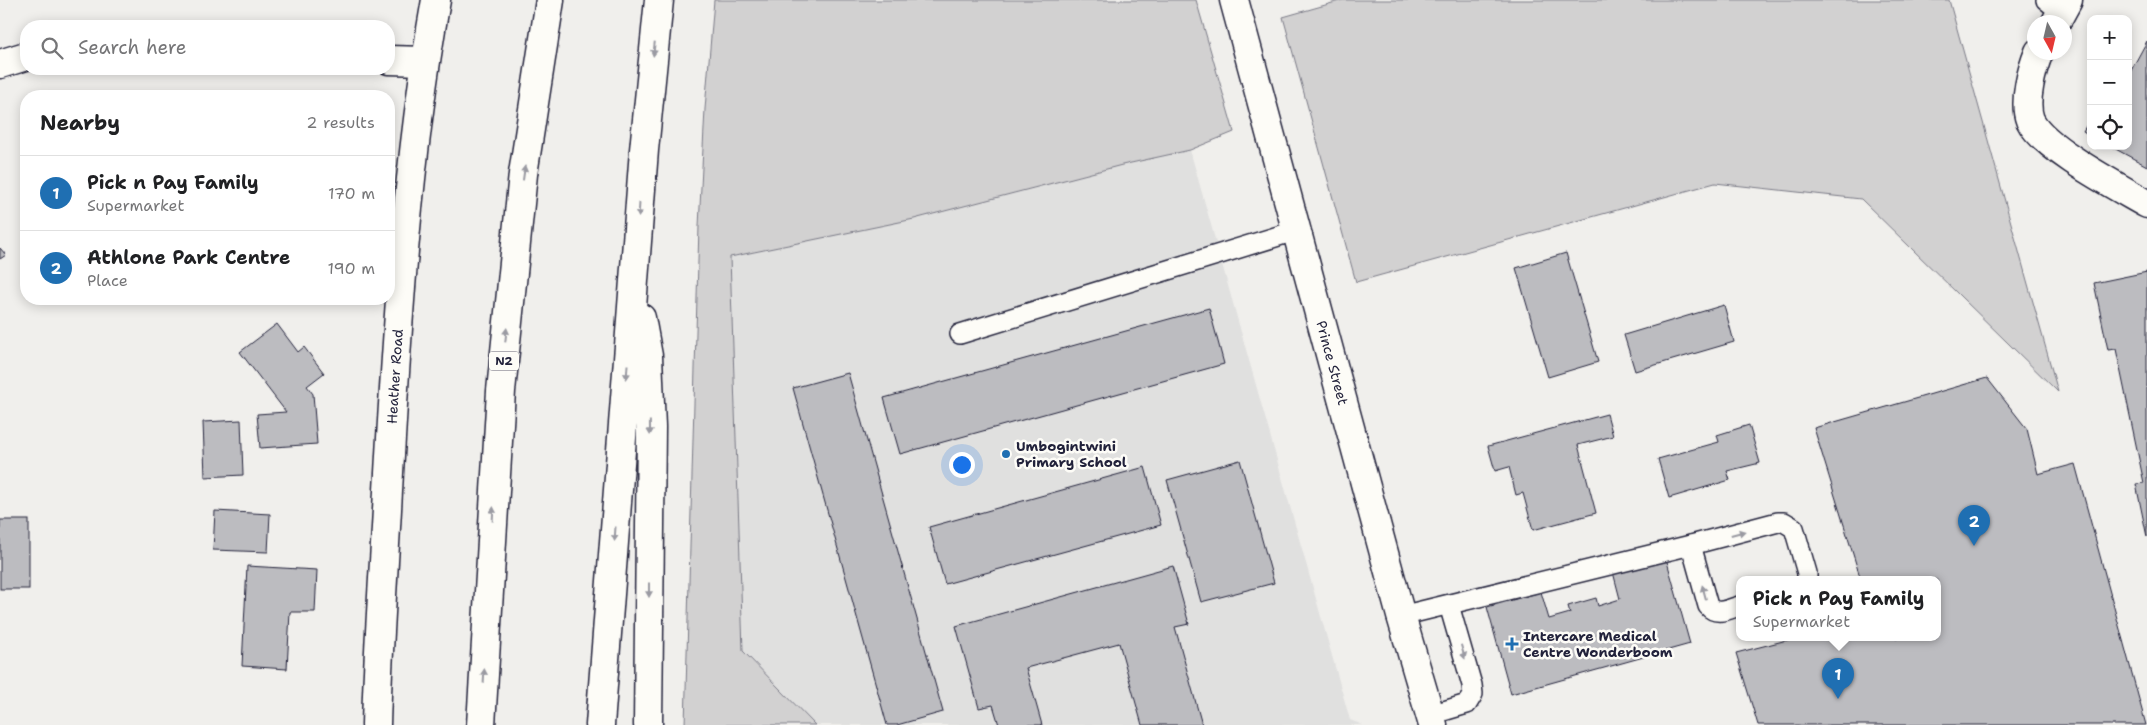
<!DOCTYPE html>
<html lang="en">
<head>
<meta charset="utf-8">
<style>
	:root { --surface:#fff; --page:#f2f2f2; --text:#202124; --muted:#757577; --line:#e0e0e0; --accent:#1f6fb2 }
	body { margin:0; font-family:"Shantell Sans",sans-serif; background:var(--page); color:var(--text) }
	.controls { position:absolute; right:15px; top:15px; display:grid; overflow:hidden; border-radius:10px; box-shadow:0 2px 12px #0003 }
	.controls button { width:45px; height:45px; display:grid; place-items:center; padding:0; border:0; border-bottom:1px solid var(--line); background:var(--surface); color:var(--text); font:25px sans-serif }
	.compass { position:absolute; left:2027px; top:15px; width:45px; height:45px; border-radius:50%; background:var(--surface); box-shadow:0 2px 12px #0003; rotate:172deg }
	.you { position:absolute; left:961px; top:464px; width:18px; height:18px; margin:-12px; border:4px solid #fff; border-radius:50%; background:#1a73e8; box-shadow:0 0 0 8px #1a73e833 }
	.badge { display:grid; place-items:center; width:32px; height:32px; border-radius:50%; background:var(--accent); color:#fff; font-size:16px; font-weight:700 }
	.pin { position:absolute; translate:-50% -41px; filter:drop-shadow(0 1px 2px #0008) }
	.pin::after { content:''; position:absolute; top:26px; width:18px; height:15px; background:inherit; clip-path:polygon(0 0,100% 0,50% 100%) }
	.popup { position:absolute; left:1736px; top:576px; width:205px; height:65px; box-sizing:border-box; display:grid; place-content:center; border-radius:10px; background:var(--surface); filter:drop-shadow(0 1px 4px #0005); font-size:16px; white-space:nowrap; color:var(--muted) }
	.popup b { font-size:19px; color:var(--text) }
	.popup::after { content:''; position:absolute; left:50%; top:100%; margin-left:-10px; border:10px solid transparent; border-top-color:var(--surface) }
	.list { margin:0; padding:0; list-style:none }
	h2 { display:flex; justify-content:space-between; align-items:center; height:65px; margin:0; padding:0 20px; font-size:21px }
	h2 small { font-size:16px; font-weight:400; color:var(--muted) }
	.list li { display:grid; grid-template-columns:32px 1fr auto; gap:15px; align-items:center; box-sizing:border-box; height:75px; padding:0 20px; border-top:1px solid var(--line) }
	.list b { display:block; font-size:19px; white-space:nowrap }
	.list p { margin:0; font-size:16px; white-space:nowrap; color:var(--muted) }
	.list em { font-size:16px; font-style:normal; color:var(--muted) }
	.icon { flex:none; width:28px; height:28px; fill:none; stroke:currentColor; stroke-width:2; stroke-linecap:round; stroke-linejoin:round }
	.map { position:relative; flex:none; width:2147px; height:725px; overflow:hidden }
	.search { position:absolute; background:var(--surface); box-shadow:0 2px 12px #0003; left:20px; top:20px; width:375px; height:55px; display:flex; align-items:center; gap:12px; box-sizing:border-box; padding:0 18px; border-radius:20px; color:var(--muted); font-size:19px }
	.panel { position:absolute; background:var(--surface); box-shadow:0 2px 12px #0003; left:20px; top:90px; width:375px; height:215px; border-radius:20px }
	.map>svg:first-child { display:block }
	.built { fill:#e0e0df }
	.green { fill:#d2d1d1; stroke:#7a7a86 }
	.building { fill:#bcbcc0; stroke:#22223b }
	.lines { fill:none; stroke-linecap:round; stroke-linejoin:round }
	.service-casing { stroke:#22223b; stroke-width:22 }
	.minor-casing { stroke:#22223b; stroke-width:31 }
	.motorway-casing { stroke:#22223b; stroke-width:31 }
	.service { stroke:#fdfcf7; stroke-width:19 }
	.minor { stroke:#fdfcf7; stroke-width:28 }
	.motorway { stroke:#fdfcf7; stroke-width:28 }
	.oneway { fill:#9a9aa2 }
	.poi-dot { fill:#1f6fb2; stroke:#fdfcf7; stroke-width:2 }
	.labels { text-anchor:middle; stroke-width:5; stroke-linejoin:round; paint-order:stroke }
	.shield { fill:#fdfcf7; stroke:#646373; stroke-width:1 }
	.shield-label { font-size:12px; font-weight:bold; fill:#22223b }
	.street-label { font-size:14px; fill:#22223b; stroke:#fdfcf7 }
	.poi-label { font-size:14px; font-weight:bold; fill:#22223b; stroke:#fdfcf7; text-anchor:start }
</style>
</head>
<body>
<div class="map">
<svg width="2147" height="725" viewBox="0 0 2147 725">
	<rect width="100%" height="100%" fill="#f0efec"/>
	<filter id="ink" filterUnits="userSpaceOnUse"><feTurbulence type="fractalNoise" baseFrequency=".02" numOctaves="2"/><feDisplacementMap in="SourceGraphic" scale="10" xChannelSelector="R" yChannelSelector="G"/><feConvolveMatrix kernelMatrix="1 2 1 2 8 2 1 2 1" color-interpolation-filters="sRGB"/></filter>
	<g filter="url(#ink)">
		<path class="built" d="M1190,150L1350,720L1363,725H815L743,651L730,257L914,219L1122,165Z"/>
		<g class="green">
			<path d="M714,0H1196L1234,132L1190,150L1122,165L914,219L730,257L743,651L815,725H685L699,226L705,109Z"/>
			<path d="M1343,0H1949L2058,392L1861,199L1715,183L1356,282L1283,17Z"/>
		</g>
		<g class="building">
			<path d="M2147,41V166L2110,146H2128V76Z"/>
			<path d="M2091,118V136L2083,131Z"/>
			<path d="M0,248L6,255L0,259Z"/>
			<path d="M1566,253L1598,362L1548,377L1516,268Z"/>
			<path d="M2147,272V537L2136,484L2144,483L2116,349L2108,350L2094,283Z"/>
			<path d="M1724,305L1734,342L1635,371L1624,335Z"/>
			<path d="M1209,308L1224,364L900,454L884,398Z"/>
			<path d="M277,324L298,352L304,347L324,373L307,386L313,394L317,444L260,448L257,414L286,412L240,352Z"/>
			<path d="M848,373L943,712L897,725H887L793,388Z"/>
			<path d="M1987,378L2027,429L2038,474L2075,464L2146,725H1758L1736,653L1795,638H1937V580H1861L1814,428Z"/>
			<path d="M1607,414L1613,436L1578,445L1596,513L1533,530L1523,493L1516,495L1509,467L1495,471L1488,446Z"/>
			<path d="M241,420L243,475L205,477L203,422Z"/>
			<path d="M1749,425L1760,463L1727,471L1730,480L1669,498L1658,459L1719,442L1717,435Z"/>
			<path d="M1240,460L1274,583L1201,602L1167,480Z"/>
			<path d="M1145,467L1161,525L945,584L929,527Z"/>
			<path d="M215,511L270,514L268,552L213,550Z"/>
			<rect x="0" y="520" width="29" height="69"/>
			<path d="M1666,558L1690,644L1511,694L1487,607L1541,592L1549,619L1570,613L1568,606L1596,598L1598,606L1620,599L1613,572Z"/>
			<path d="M247,566L317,570L315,612H290L287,669L242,666Z"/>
			<path d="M1173,566L1189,624L1175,627L1202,725H1142L1119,643L1026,668L1042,725H999L993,705L979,708L956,626Z"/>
		</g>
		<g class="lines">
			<defs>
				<g id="service">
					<path d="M2046,0L2062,13"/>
					<path d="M960,334L1298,230"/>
					<path d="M1691,545L1708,606C1716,616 1729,609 1739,606"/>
					<path d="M1401,616L1691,545L1778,522H1784L1794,528L1807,573V580"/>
					<path d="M1430,715L1467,704L1473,694L1472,685L1449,605"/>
				</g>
				<g id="minor">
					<path id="s1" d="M1234,0L1401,616L1433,725"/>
					<path d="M2056,22L2068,0"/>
					<path d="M2039,52C2032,69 2023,102 2030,120C2043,148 2118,187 2147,204"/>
					<path d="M389,60L425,61"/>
					<path d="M0,64L26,56"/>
					<path id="s2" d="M376,725C378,647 384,569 388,491C397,327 407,163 436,0"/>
				</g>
				<g id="motorway">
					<path d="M641,318L648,356L651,427L648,725"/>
					<path d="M481,725L501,391L523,174L550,0"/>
					<path d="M600,725L644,150L659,0"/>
				</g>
			</defs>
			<use href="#service" class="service-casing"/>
			<use href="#minor" class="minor-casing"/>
			<use href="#motorway" class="motorway-casing"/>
			<use href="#service" class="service"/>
			<use href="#minor" class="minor"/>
			<use href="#motorway" class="motorway"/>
		</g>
		<defs><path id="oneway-solid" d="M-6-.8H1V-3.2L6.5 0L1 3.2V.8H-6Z" transform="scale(1.25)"/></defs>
		<g class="oneway">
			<use href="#oneway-solid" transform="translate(654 49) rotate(96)"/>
			<use href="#oneway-solid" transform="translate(524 173) rotate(-82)"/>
			<use href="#oneway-solid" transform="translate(639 210) rotate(94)"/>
			<use href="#oneway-solid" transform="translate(506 335) rotate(-84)"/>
			<use href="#oneway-solid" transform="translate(627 372) rotate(94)"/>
			<use href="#oneway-solid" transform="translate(650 428) rotate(89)"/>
			<use href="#oneway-solid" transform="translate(493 514) rotate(-87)"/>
			<use href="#oneway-solid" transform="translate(1738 533) rotate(-15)"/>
			<use href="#oneway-solid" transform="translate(615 534) rotate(94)"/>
			<use href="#oneway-solid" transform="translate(649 590) rotate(90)"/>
			<use href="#oneway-solid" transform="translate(1704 592) rotate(-105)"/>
			<use href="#oneway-solid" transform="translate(1463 652) rotate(74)"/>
			<use href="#oneway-solid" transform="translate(484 676) rotate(-87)"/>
		</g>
	</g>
	<g class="poi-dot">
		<circle cx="1006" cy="454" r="5"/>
		<path d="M1509.5 636.5h5v5h5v5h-5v5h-5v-5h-5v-5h5z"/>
	</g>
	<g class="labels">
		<rect class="shield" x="489" y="351.5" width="30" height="19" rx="4"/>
		<g class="shield-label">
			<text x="504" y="365">N2</text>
		</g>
		<g class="street-label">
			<text dy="5" stroke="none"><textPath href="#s1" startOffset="376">Prince Street</textPath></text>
			<text dy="5" stroke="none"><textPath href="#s2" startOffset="349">Heather Road</textPath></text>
		</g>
		<g class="poi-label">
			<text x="1016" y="451">Umbogintwini<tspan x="1016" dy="16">Primary School</tspan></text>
			<text x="1523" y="641">Intercare Medical<tspan x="1523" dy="16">Centre Wonderboom</tspan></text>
		</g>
	</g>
</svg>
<div class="controls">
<button>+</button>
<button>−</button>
<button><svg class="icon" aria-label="locate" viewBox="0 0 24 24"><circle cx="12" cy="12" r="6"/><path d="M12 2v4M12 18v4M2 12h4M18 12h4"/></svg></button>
</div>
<svg class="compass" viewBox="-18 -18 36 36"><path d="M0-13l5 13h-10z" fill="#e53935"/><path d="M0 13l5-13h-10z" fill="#757577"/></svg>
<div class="you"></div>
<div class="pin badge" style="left:1838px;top:699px">1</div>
<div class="popup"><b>Pick n Pay Family</b>Supermarket</div>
<div class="pin badge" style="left:1974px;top:546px">2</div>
<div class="search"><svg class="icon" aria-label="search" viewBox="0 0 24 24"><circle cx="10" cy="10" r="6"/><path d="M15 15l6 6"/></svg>Search here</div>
<section class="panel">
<h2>Nearby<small>2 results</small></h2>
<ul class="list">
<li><span class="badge">1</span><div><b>Pick n Pay Family</b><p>Supermarket</p></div><em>170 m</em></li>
<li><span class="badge">2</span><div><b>Athlone Park Centre</b><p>Place</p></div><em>190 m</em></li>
</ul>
</section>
</div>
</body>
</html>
